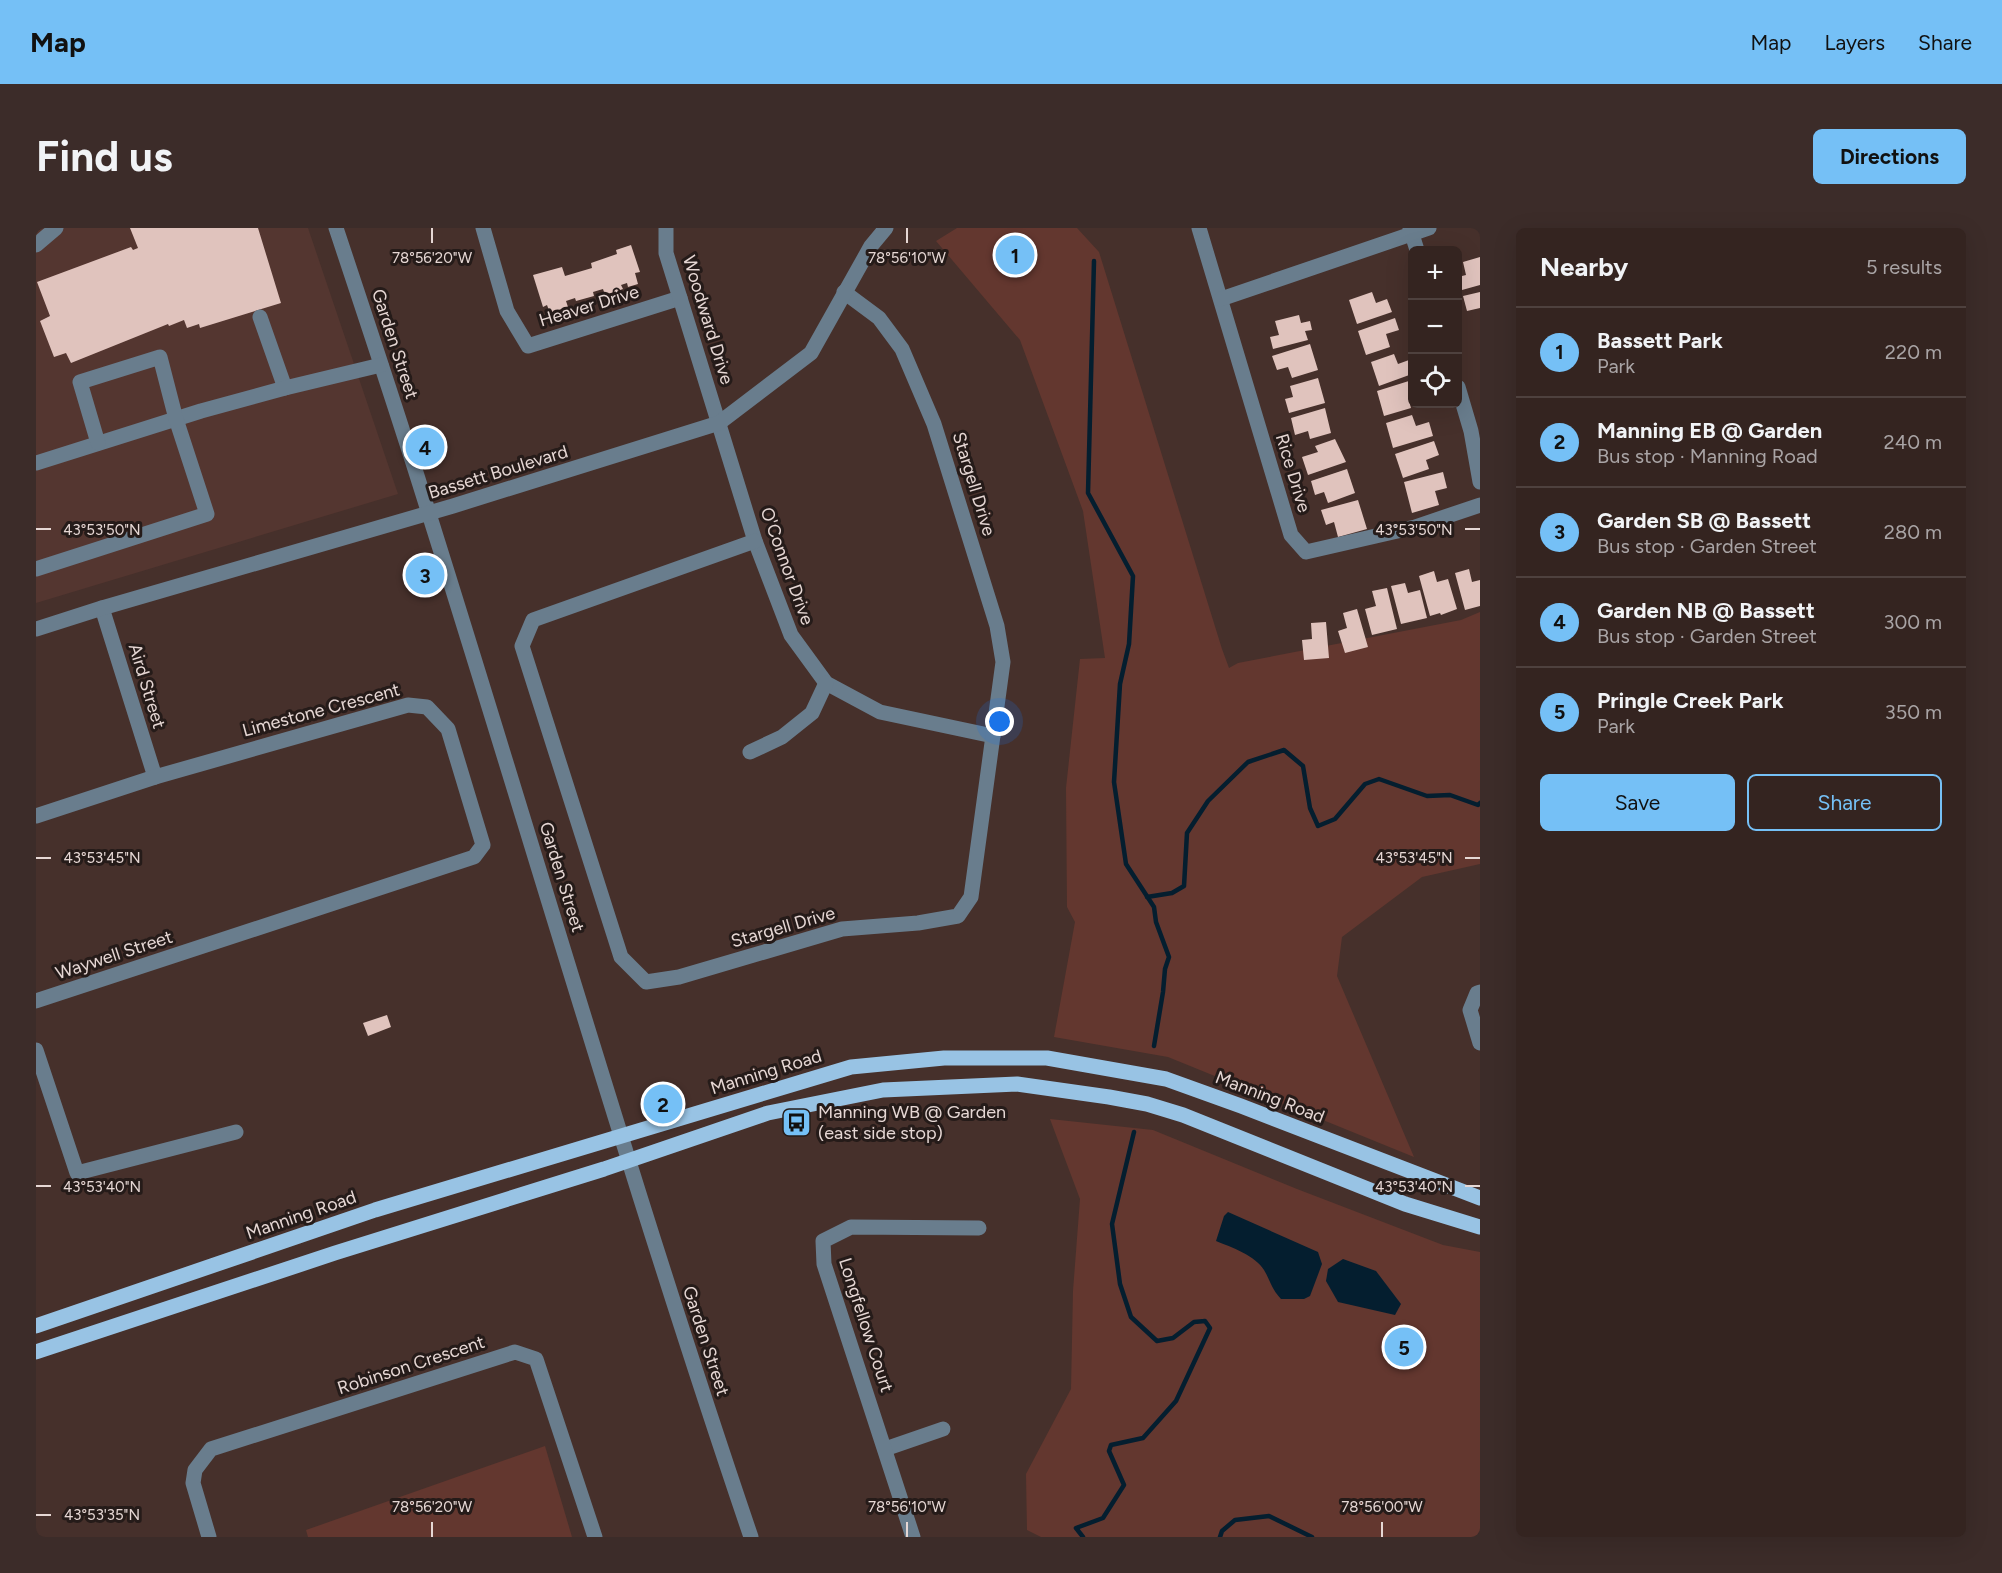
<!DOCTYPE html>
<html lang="en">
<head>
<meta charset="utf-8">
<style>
	:root { --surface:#342420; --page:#3c2c29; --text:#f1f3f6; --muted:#a9a4a5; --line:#4e413e; --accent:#75c0f6 }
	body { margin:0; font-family:Figtree,sans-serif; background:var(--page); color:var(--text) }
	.controls { position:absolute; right:18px; top:18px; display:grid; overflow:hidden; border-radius:9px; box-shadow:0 6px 24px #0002 }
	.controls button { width:54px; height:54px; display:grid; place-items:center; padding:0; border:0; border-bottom:2px solid var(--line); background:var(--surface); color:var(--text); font:30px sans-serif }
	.you { position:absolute; left:964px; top:494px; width:21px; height:21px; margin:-15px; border:4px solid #fff; border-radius:50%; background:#1a73e8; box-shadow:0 0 0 9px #1a73e833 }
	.badge { display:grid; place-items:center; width:39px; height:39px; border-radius:50%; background:var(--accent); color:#111; font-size:20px; font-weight:700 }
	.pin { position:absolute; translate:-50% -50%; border:3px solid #fff; box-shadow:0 2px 6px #0006 }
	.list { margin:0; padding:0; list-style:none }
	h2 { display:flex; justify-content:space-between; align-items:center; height:78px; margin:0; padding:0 24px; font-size:26px }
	h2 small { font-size:20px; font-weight:400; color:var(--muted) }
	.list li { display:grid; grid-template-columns:39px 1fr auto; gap:18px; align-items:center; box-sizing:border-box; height:90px; padding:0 24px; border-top:2px solid var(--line) }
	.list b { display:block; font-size:22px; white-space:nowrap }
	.list p { margin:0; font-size:20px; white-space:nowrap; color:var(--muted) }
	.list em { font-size:20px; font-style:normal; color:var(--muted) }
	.actions { display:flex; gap:12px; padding:18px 24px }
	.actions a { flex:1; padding:14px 0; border:2px solid var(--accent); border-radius:9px; text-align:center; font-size:21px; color:var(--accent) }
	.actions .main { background:var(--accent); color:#111 }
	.icon { flex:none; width:33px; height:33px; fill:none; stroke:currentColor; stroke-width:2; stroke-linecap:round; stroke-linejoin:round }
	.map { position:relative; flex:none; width:1444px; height:1309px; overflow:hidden; border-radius:9px }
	header { display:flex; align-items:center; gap:36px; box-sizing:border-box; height:84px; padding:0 30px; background:var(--accent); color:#111 }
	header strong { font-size:28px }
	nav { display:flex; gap:33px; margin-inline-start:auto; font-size:21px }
	.intro { display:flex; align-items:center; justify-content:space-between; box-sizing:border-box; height:144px; padding:0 36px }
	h1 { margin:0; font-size:42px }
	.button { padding:15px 27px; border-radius:9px; background:var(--accent); color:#111; font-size:21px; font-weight:700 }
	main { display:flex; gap:36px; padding:0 36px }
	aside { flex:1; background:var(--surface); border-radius:9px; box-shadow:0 6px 24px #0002 }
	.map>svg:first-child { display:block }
	.built { fill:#543630 }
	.green { fill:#63372f }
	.water { fill:#041e2f }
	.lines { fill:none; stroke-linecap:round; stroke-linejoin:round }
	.stream { stroke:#041e2f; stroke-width:4.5 }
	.building { fill:#e0c3bd }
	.minor { stroke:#697d8d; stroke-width:15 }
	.major { stroke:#98c3e4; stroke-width:15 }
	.ticks { fill:none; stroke:#e6d7d4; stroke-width:2 }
	.labels { text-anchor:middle; stroke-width:6; stroke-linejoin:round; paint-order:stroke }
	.street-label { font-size:18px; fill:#e6d7d4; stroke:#251b19 }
	.poi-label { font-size:18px; fill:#e6d7d4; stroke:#251b19; text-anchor:start }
	.ticks-label { font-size:15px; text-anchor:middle; fill:#e6d7d4; stroke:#251b19; stroke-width:6; stroke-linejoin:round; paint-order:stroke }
</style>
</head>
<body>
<header>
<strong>Map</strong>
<nav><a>Map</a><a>Layers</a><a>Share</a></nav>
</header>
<div class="intro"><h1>Find us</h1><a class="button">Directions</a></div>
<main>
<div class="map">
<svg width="1444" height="1309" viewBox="0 0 1444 1309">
	<rect width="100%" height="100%" fill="#46302b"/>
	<path class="built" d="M0,0H272L362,266L0,375Z"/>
	<g class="green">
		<path d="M921,0H1041L1063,24L1186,421L1193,440L1202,435L1425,392L1444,384V636L1386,649L1306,709L1301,748L1378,929L1132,829L1018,809L1039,694L1031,679L1030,560L1044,431L1069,430L1047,283L984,112L900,13Z"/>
		<path d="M1014,891L1117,902L1261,961L1407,1017L1444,1024V1309H1005L991,1302L990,1246L1035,1161L1037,1063L1044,971Z"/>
		<path d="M509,1218L536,1309H272L270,1302Z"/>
	</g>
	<g class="water">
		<path d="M1192,984L1282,1024L1286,1036L1274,1068L1268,1071H1245C1235,1060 1235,1054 1228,1042C1220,1028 1195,1019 1180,1013L1188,988Z"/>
		<path d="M1307,1031L1340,1043L1365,1076L1359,1087L1302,1074L1290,1053L1292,1041Z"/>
	</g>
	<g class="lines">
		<g class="stream">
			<path d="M1058,33L1052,265L1097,348L1093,416L1084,456L1078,554L1090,636L1118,679L1120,694L1133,729L1129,741L1127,764L1118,818"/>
			<path d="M1111,669L1136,665L1148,658L1151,605L1172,573L1212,534L1248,522L1267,538L1274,580L1282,598L1299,591L1329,556L1343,551L1391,568L1414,567L1442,577L1444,575"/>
			<path d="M1047,1309L1040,1300L1067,1290L1088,1257L1073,1223L1075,1217L1107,1210L1140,1173L1174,1100L1169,1093L1158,1094L1137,1110L1121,1113L1095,1089L1084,1056L1076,996L1098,904"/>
			<path d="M1184,1309L1186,1303L1199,1292L1233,1288L1276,1309"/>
		</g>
	</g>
	<g class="building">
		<path d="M94,0H222L245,75L164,100L163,96L151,100L148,92L133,98L132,96L35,135L30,125L18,129L4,93L14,88L1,54L95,19L97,22L102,20Z"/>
		<path d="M595,17L604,44L599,45L602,56L592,59L591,55L585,57L587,61L569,67L567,61L557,64L558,68L540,73L539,70L530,73L532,79L514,85L511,77L507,79L497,47L526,39L529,48L556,40L555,35L581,26L580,22Z"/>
		<path d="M1444,29V57L1426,62L1422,49L1430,47L1427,34Z"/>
		<path d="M1336,64L1340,75L1351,71L1356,84L1321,96L1313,72Z"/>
		<path d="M1444,64V80L1431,83L1427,68Z"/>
		<path d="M1263,87L1265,95L1274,93L1276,102L1269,103L1272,112L1237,121L1234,109L1243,107L1239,93Z"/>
		<path d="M1359,90L1363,102L1350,106L1354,119L1330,127L1322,103Z"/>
		<path d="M1274,116L1282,142L1256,150L1252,139L1241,142L1236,128Z"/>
		<path d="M1358,126L1362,136L1373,132L1376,146L1343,158L1335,134Z"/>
		<path d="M1282,150L1289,175L1253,185L1249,171L1257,169L1254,158Z"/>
		<path d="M1376,152V167L1372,169L1375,180L1348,188L1341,163Z"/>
		<path d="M1289,180L1295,205L1274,211L1272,203L1259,207L1255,190Z"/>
		<path d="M1376,187L1380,198L1393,194L1397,208L1357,220L1350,195Z"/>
		<path d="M1299,211L1310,234L1272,247L1266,229L1282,224L1279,218Z"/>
		<path d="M1398,213L1403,227L1390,232L1393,241L1367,250L1359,226Z"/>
		<path d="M1311,241L1319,265L1292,275L1288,264L1279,267L1275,253Z"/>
		<path d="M1407,244L1411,260L1399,263L1403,277L1376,285L1368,254Z"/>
		<path d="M1322,272L1331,301L1302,309L1298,294L1290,297L1285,282Z"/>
		<path d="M1433,341L1436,354L1444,352V378L1429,382L1419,345Z"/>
		<path d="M1398,343L1401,354L1412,351L1421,381L1405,387L1404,385L1394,388L1383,348Z"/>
		<path d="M1369,355L1372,365L1384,362L1391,390L1365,396L1355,358Z"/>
		<path d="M1351,360L1361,401L1336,407L1329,381L1340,378L1336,363Z"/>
		<path d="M1321,381L1332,419L1309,425L1302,403L1311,400L1307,385Z"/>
		<path d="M1290,394L1293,430L1268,432L1266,412L1276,411L1275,395Z"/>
		<path d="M351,787L355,799L332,808L327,795Z"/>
	</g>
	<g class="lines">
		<g class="minor">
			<path d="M300,0C332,96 364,192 394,289C501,629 600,971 715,1309"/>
			<path d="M447,0L471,83L492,118L644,70"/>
			<path d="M630,0V25L644,70L719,313L755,407L790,455L844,484L957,508"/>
			<path d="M1163,0L1255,307L1270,324L1379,299L1444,277"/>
			<path d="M1374,0L1381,22"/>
			<path d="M0,17L20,0"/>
			<path d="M1185,71L1393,0"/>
			<path d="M224,89L249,160"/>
			<path d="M1422,159L1435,203L1444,254"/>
			<path d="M0,235L165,183L249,160L345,137"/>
			<path d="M719,313L497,392L486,418L585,729L610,754L643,749L806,701L882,695L922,688L935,669L967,434L961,398L898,196L866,121L843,90L808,64"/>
			<path d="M0,341L171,286L140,191L124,129L44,154L62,215"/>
			<path d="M66,380L119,549"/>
			<path d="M0,401L66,380L417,278L683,195L775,125L835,18L850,0"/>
			<path d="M714,524L746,509L776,485L790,455"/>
			<path d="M0,588L119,549L372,477L391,479L412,501L447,617L438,629L0,773"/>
			<path d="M1444,764L1441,765L1434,782L1444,815"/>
			<path d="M0,822L41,945L200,904"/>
			<path d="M849,1221L907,1201"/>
			<path d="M173,1309L157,1255L159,1242L175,1221L479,1124L500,1131L559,1309"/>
			<path d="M877,1309L788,1036L787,1013L815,999L943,1000"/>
		</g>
		<g class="major">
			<path d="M0,1098L339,982L815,839L908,830H1011L1130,851L1205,878L1444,970"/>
			<path d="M0,1124L299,1025L568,941L732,885L847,862L981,856L1073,869L1111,876L1147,887L1369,976L1444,999"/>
		</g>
	</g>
	<path class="ticks" d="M396,0V15M871,0V15M0,301H15M1429,301H1444M0,630H15M1429,630H1444M0,958H15M1429,958H1444M0,1287H15M396,1294V1309M871,1294V1309M1346,1294V1309"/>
	<defs>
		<symbol id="bus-square" viewBox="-11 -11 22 22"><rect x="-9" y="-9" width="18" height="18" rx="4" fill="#75c0f6" stroke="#251b19"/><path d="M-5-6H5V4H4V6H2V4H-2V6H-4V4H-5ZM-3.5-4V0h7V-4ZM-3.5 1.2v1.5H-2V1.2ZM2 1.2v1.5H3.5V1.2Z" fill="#111"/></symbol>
	</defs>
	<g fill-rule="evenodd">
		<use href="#bus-square" x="744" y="878" width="33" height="33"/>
	</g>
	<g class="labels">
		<g class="street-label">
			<text transform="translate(553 78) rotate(-17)" y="6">Heaver Drive</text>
			<text transform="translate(672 92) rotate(73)" y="6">Woodward Drive</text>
			<text transform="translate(359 116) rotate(72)" y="6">Garden Street</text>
			<text transform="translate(462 244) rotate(-17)" y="6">Bassett Boulevard</text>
			<text transform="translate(1257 245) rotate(73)" y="6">Rice Drive</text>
			<text transform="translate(938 256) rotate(73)" y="6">Stargell Drive</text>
			<text transform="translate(751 338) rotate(70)" y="6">O'Connor Drive</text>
			<text transform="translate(111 458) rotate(73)" y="6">Aird Street</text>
			<text transform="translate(285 482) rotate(-15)" y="6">Limestone Crescent</text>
			<text transform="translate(526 649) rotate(73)" y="6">Garden Street</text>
			<text transform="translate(747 699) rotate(-16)" y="6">Stargell Drive</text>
			<text transform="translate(78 727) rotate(-18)" y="6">Waywell Street</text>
			<text transform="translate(730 844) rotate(-17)" y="6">Manning Road</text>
			<text transform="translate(1234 869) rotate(21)" y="6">Manning Road</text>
			<text transform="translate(265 987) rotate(-19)" y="6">Manning Road</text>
			<text transform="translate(830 1097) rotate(72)" y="6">Longfellow Court</text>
			<text transform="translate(670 1113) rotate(72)" y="6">Garden Street</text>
			<text transform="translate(375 1137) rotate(-18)" y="6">Robinson Crescent</text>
		</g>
		<g class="poi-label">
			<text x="782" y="890">Manning WB @ Garden<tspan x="782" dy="21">(east side stop)</tspan></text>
		</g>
	</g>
	<g class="ticks-label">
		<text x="396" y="35">78°56'20"W</text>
		<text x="871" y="35">78°56'10"W</text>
		<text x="66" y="307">43°53'50"N</text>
		<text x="1378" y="307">43°53'50"N</text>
		<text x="66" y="635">43°53'45"N</text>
		<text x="1378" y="635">43°53'45"N</text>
		<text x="66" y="964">43°53'40"N</text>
		<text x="1378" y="964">43°53'40"N</text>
		<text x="396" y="1284">78°56'20"W</text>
		<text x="871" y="1284">78°56'10"W</text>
		<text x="1346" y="1284">78°56'00"W</text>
		<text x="66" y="1292">43°53'35"N</text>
	</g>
</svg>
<div class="controls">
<button>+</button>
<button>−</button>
<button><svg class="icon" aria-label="locate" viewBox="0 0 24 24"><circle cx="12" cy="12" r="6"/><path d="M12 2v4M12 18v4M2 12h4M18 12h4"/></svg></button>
</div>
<div class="you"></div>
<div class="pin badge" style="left:979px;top:27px">1</div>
<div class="pin badge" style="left:627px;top:876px">2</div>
<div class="pin badge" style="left:389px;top:347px">3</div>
<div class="pin badge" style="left:389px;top:219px">4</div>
<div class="pin badge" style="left:1368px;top:1119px">5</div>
</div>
<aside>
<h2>Nearby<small>5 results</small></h2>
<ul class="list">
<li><span class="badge">1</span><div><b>Bassett Park</b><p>Park</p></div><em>220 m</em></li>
<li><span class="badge">2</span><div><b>Manning EB @ Garden</b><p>Bus stop · Manning Road</p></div><em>240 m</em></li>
<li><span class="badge">3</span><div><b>Garden SB @ Bassett</b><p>Bus stop · Garden Street</p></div><em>280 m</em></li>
<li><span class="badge">4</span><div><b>Garden NB @ Bassett</b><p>Bus stop · Garden Street</p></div><em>300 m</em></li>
<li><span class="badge">5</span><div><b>Pringle Creek Park</b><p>Park</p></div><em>350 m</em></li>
</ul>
<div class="actions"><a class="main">Save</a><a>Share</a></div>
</aside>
</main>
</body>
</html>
